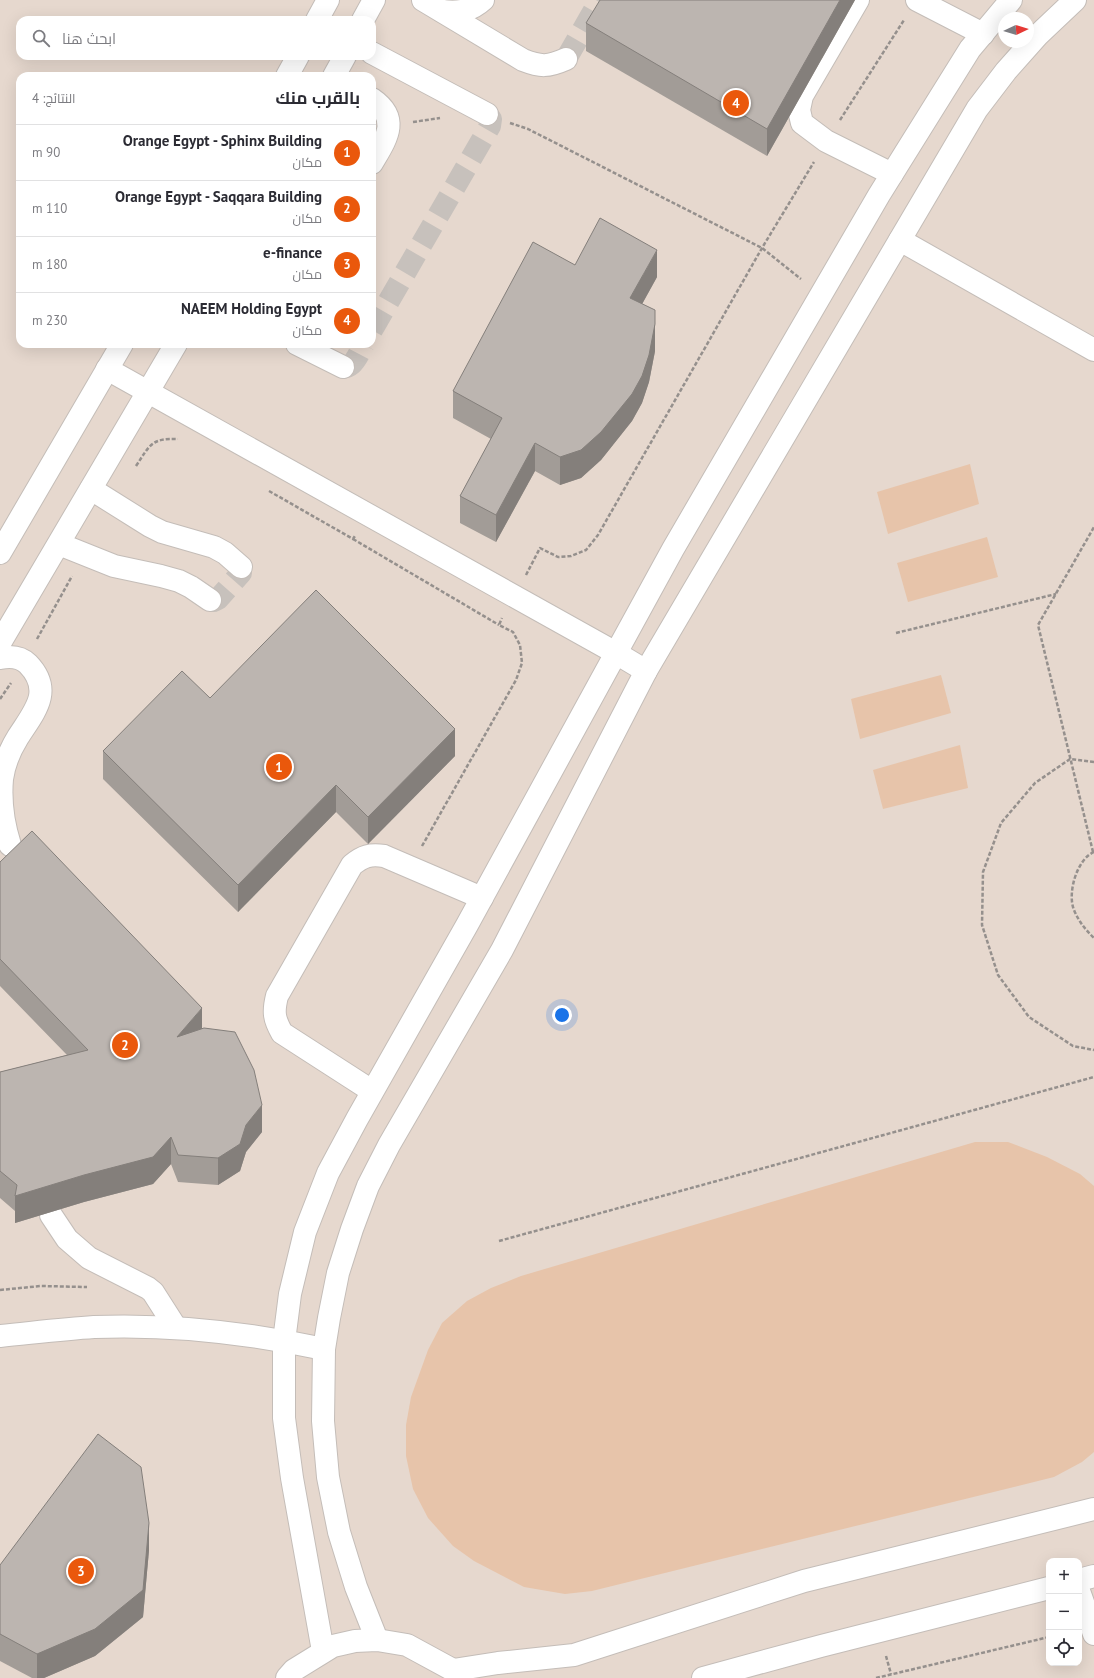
<!DOCTYPE html>
<html lang="ar">
<head>
<meta charset="utf-8">
<style>
	:root { --surface:#fff; --page:#f2f2f3; --text:#2b2b33; --muted:#7c7c81; --line:#e1e1e2; --accent:#ea580c }
	body { margin:0; font-family:"PT Sans",Cairo,sans-serif; background:var(--page); color:var(--text); direction:rtl }
	.controls { position:absolute; right:12px; bottom:12px; display:grid; overflow:hidden; border-radius:8px; box-shadow:0 4px 16px #0002 }
	.controls button { width:36px; height:36px; display:grid; place-items:center; padding:0; border:0; border-bottom:1px solid var(--line); background:var(--surface); color:var(--text); font:20px sans-serif }
	.compass { position:absolute; left:998px; top:12px; width:36px; height:36px; border-radius:50%; background:var(--surface); box-shadow:0 4px 16px #0002; rotate:86deg }
	.you { position:absolute; left:562px; top:1015px; width:14px; height:14px; margin:-10px; border:3px solid #fff; border-radius:50%; background:#1a73e8; box-shadow:0 0 0 6px #1a73e833 }
	.badge { display:grid; place-items:center; width:26px; height:26px; border-radius:50%; background:var(--accent); color:#fff; font-size:13px; font-weight:700 }
	.pin { position:absolute; translate:-50% -50%; border:2px solid #fff; box-shadow:0 1px 4px #0006 }
	.list { margin:0; padding:0; list-style:none }
	h2 { display:flex; justify-content:space-between; align-items:center; height:52px; margin:0; padding:0 16px; font-size:17px }
	h2 small { font-size:13px; font-weight:400; color:var(--muted) }
	.list li { display:grid; grid-template-columns:26px 1fr auto; gap:12px; align-items:center; box-sizing:border-box; height:56px; padding:0 16px; border-top:1px solid var(--line) }
	.list b { display:block; font-size:15px; white-space:nowrap }
	.list p { margin:0; font-size:13px; white-space:nowrap; color:var(--muted) }
	.list em { font-size:13px; font-style:normal; color:var(--muted) }
	.icon { flex:none; width:22px; height:22px; fill:none; stroke:currentColor; stroke-width:2; stroke-linecap:round; stroke-linejoin:round }
	.map { position:relative; flex:none; width:1094px; height:1678px; overflow:hidden; direction:ltr }
	.search { position:absolute; background:var(--surface); box-shadow:0 4px 16px #0002; left:16px; top:16px; width:360px; height:44px; display:flex; align-items:center; gap:10px; box-sizing:border-box; padding:0 14px; border-radius:12px; color:var(--muted); font-size:15px }
	.panel { position:absolute; background:var(--surface); box-shadow:0 4px 16px #0002; left:16px; top:72px; width:360px; height:276px; border-radius:12px; direction:rtl }
	.map>svg:first-child { display:block }
	.built { fill:#e6d8ce; fill-rule:evenodd }
	.green { fill:#e7c4aa }
	.lines { fill:none; stroke-linecap:round; stroke-linejoin:round }
	.minor-tunnel { stroke:#c7c1bc; stroke-width:22; stroke-dasharray:22 11; stroke-linecap:butt }
	.minor-casing { stroke:#c4bdb8; stroke-width:24 }
	.path { stroke:#95908d; stroke-width:2.5; stroke-dasharray:4 2; stroke-linecap:butt }
	.minor { stroke:#fff; stroke-width:22 }
	.wall { fill:#a29c97 }
	.shaded-wall { fill:#847f7b }
	.building { fill:#bcb5b0; stroke:#847f7b }
</style>
</head>
<body>
<div class="map">
<svg width="1094" height="1678" viewBox="0 0 1094 1678">
	<rect width="100%" height="100%" fill="#ede6e1"/>
	<path class="built" d="M0,0H1094V1678H0ZM1004,18H1028V42H1004ZM20,20H372V56H20ZM20,76H372V344H20ZM1049,1561H1079V1663H1049Z"/>
	<g class="green">
		<path d="M970,464L979,504L888,534L877,492Z"/>
		<path d="M987,537L998,577L908,602L897,563Z"/>
		<path d="M941,675L951,713L860,739L851,699Z"/>
		<path d="M960,745L968,788L883,809L873,770Z"/>
		<path d="M975,1142H1008L1047,1157L1080,1174L1094,1186V1452L1082,1462L1054,1477L592,1591L565,1594L524,1587L474,1561L453,1546L428,1518L413,1489L406,1456V1425L411,1397L428,1350L442,1323L467,1301L491,1288L521,1276Z"/>
	</g>
	<g class="lines">
		<g class="minor-tunnel">
			<path d="M566,59L600,0"/>
			<path d="M372,330L490,126L491,119L487,114"/>
			<path d="M343,367C354,369 359,352 364,344"/>
			<path d="M210,600L214,601L218,599L241,573V567"/>
		</g>
		<defs>
			<g id="minor">
				<path d="M423,0L523,60C541,67 548,67 566,59"/>
				<path d="M858,0L802,96L799,110L802,123L826,141L892,174"/>
				<path d="M917,0L983,34"/>
				<path d="M442,11C459,13 471,11 483,0"/>
				<path d="M317,20L328,0"/>
				<path d="M363,20L374,0"/>
				<path d="M372,53L487,114"/>
				<path d="M287,76L298,56"/>
				<path d="M334,76L345,56"/>
				<path d="M372,99C401,119 386,139 372,163"/>
				<path d="M900,240L1094,350"/>
				<path d="M297,344L343,367"/>
				<path d="M107,369L616,653L646,671"/>
				<path d="M91,489L150,526L162,532L214,547L225,553L241,567"/>
				<path d="M59,544L114,566L161,576L179,581L191,587L210,600"/>
				<path d="M0,553L122,344"/>
				<path d="M0,643L176,344"/>
				<path d="M0,658C10,656 21,657 28,664C54,691 34,712 18,737C10,750 4,764 2,779C0,802 3,823 10,845"/>
				<path d="M372,1091L282,1033C274,1019 273,1012 277,996L352,865C363,856 370,854 384,856L482,898"/>
				<path d="M51,1215L67,1239L89,1258L148,1288L153,1292L176,1328"/>
				<path d="M0,1336C31,1333 63,1329 94,1327C170,1324 249,1333 324,1349"/>
				<path d="M1079,1580L1094,1576"/>
				<path d="M1079,1591L1094,1634"/>
				<path d="M377,1640L356,1587L339,1532L328,1477L323,1421L324,1349L329,1318L338,1273L352,1229L368,1186L389,1145L502,950L646,671L977,109L1006,71L1038,35L1075,0"/>
				<path d="M323,1651L292,1478L284,1418V1341L290,1294L305,1232L328,1173L357,1119L467,925L673,549L879,195L970,49L1011,0"/>
				<path d="M453,1670L498,1663L574,1655L804,1581L1094,1509"/>
				<path d="M287,1678L294,1670L333,1646L355,1641L377,1640L407,1645L453,1670L458,1678"/>
				<path d="M703,1678L821,1646L1049,1588"/>
			</g>
		</defs>
		<use href="#minor" class="minor-casing"/>
		<g class="path">
			<path d="M840,120L904,20"/>
			<path d="M413,122L440,118"/>
			<path d="M510,123L528,129L762,248L801,279"/>
			<path d="M136,466C150,445 151,438 178,439"/>
			<path d="M269,491L353,539L355,536"/>
			<path d="M353,539L499,625"/>
			<path d="M526,575L540,548L558,557L571,556L586,550L598,535L762,248L814,162"/>
			<path d="M896,633L1056,594"/>
			<path d="M37,639L72,576"/>
			<path d="M0,699L11,683"/>
			<path d="M1094,762L1070,759L1035,783L1001,823L983,872L982,925L998,975L1029,1017L1073,1046L1094,1050"/>
			<path d="M422,846L516,680L522,663L520,645L513,632L499,625L502,618"/>
			<path d="M1093,852L1038,625L1094,527"/>
			<path d="M1094,852C1077,859 1067,893 1074,910C1079,922 1085,929 1094,938"/>
			<path d="M499,1241L1094,1077"/>
			<path d="M0,1290L41,1286L87,1287"/>
			<path d="M886,1656L891,1674"/>
			<path d="M876,1678L1049,1637"/>
		</g>
		<use href="#minor" class="minor"/>
	</g>
	<g class="wall">
		<path d="M855,0L767,156L586,51V23Z"/>
		<path d="M575,265L657,277L642,304L655,351L649,382L642,403L632,421L601,460L581,478L560,485L535,471L496,542L460,523V496L491,439L453,418V391Z"/>
		<path d="M210,698L455,756L368,844L336,812L238,912L103,779V751Z"/>
		<path d="M0,862L202,1028L262,1132L246,1152L240,1171L218,1185L178,1182L171,1164L153,1184L84,1202L15,1223V1211L0,1198V1072L67,1055L0,986Z"/>
		<path d="M149,1550L143,1617L95,1656L44,1678H32L0,1661V1565Z"/>
	</g>
	<g class="shaded-wall">
		<path d="M840,0H855L767,156V129Z"/>
		<path d="M657,250V277L630,326V298Z"/>
		<path d="M655,324V351L649,382L642,403L632,421L601,460L581,478L560,485V457Z"/>
		<path d="M535,443V471L496,542V515Z"/>
		<path d="M455,729V756L368,844V817Z"/>
		<path d="M336,785V812L238,912V885Z"/>
		<path d="M202,1008V1036L177,1037Z"/>
		<path d="M262,1105V1132L246,1152L240,1171L218,1185V1158Z"/>
		<path d="M171,1137V1164L153,1184L84,1202L15,1223V1196L84,1175Z"/>
		<path d="M149,1523V1550L143,1617L95,1656L44,1678H37V1654Z"/>
	</g>
	<g class="building">
		<path d="M600,0H840L767,129L586,23Z"/>
		<path d="M600,218L657,250L630,298L655,310V324L649,355L642,376L632,394L601,432L581,450L560,457L535,443L496,515L460,496L502,418L453,391L533,242L575,265Z"/>
		<path d="M316,590L455,729L368,817L336,785L238,885L103,751L182,671L210,698Z"/>
		<path d="M32,831L202,1008L177,1037L204,1028L235,1032L254,1070L262,1105L246,1125L240,1144L218,1158L178,1155L171,1137L153,1157L84,1175L15,1196L17,1185L0,1171V1072L88,1050L0,959V862Z"/>
		<path d="M98,1434L141,1467L149,1523L143,1590L95,1629L37,1654L0,1634V1565Z"/>
	</g>
</svg>
<div class="controls">
<button>+</button>
<button>−</button>
<button><svg class="icon" aria-label="locate" viewBox="0 0 24 24"><circle cx="12" cy="12" r="6"/><path d="M12 2v4M12 18v4M2 12h4M18 12h4"/></svg></button>
</div>
<svg class="compass" viewBox="-18 -18 36 36"><path d="M0-13l5 13h-10z" fill="#e53935"/><path d="M0 13l5-13h-10z" fill="#7c7c81"/></svg>
<div class="you"></div>
<div class="pin badge" style="left:279px;top:767px">1</div>
<div class="pin badge" style="left:125px;top:1045px">2</div>
<div class="pin badge" style="left:81px;top:1571px">3</div>
<div class="pin badge" style="left:736px;top:103px">4</div>
<div class="search"><svg class="icon" aria-label="search" viewBox="0 0 24 24"><circle cx="10" cy="10" r="6"/><path d="M15 15l6 6"/></svg>ابحث هنا</div>
<section class="panel">
<h2>بالقرب منك<small>النتائج: 4</small></h2>
<ul class="list">
<li><span class="badge">1</span><div><b>Orange Egypt - Sphinx Building</b><p>مكان</p></div><em>90 m</em></li>
<li><span class="badge">2</span><div><b>Orange Egypt - Saqqara Building</b><p>مكان</p></div><em>110 m</em></li>
<li><span class="badge">3</span><div><b>e-finance</b><p>مكان</p></div><em>180 m</em></li>
<li><span class="badge">4</span><div><b>NAEEM Holding Egypt</b><p>مكان</p></div><em>230 m</em></li>
</ul>
</section>
</div>
</body>
</html>
